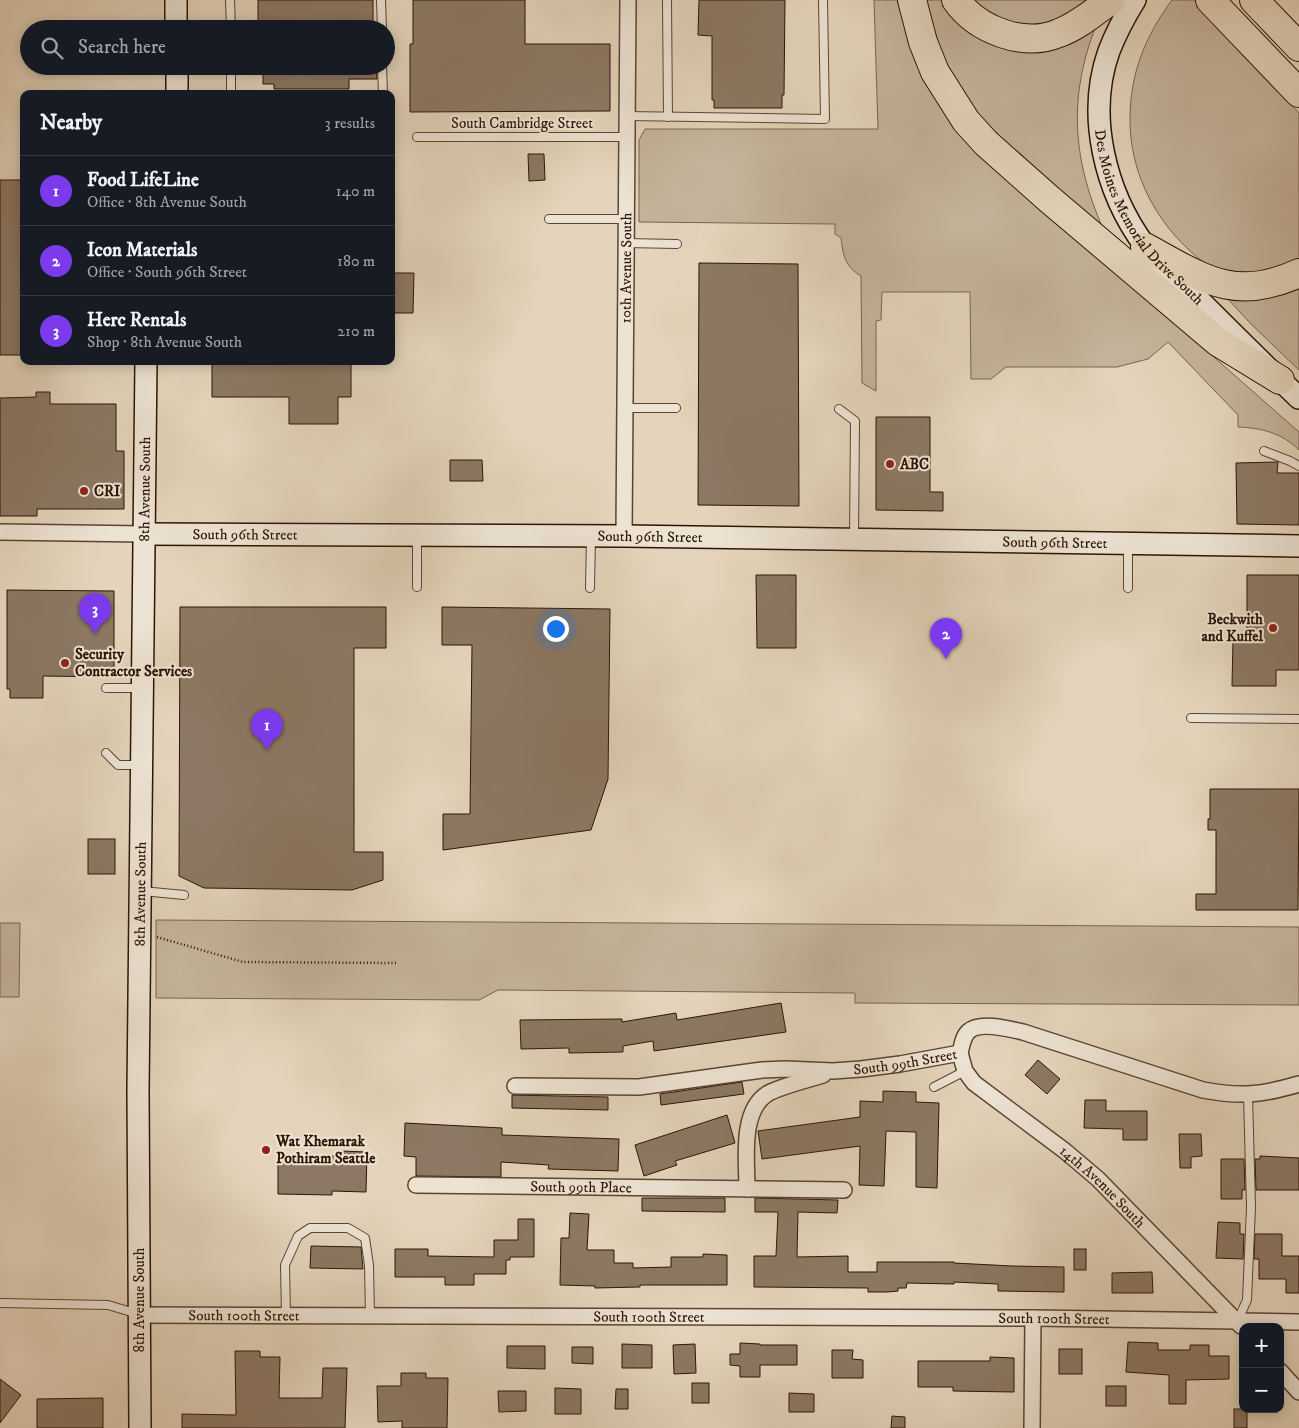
<!DOCTYPE html>
<html lang="en">
<head>
<meta charset="utf-8">
<style>
	:root { --surface:#171b24; --page:#242831; --text:#f1f3f6; --muted:#9ea1a6; --line:#363941; --accent:#7c3aed }
	body { margin:0; font-family:"IM FELL DW Pica",serif; background:var(--page); color:var(--text) }
	.controls { position:absolute; right:15px; bottom:15px; display:grid; overflow:hidden; border-radius:10px; box-shadow:0 2px 12px #0003 }
	.controls button { width:45px; height:45px; display:grid; place-items:center; padding:0; border:0; border-bottom:1px solid var(--line); background:var(--surface); color:var(--text); font:25px sans-serif }
	.you { position:absolute; left:555px; top:628px; width:18px; height:18px; margin:-12px; border:4px solid #fff; border-radius:50%; background:#1a73e8; box-shadow:0 0 0 8px #1a73e833 }
	.badge { display:grid; place-items:center; width:32px; height:32px; border-radius:50%; background:var(--accent); color:#fff; font-size:16px; font-weight:700 }
	.pin { position:absolute; translate:-50% -41px; filter:drop-shadow(0 1px 2px #0008) }
	.pin::after { content:''; position:absolute; top:26px; width:18px; height:15px; background:inherit; clip-path:polygon(0 0,100% 0,50% 100%) }
	.list { margin:0; padding:0; list-style:none }
	h2 { display:flex; justify-content:space-between; align-items:center; height:65px; margin:0; padding:0 20px; font-size:21px }
	h2 small { font-size:16px; font-weight:400; color:var(--muted) }
	.list li { display:grid; grid-template-columns:32px 1fr auto; gap:15px; align-items:center; box-sizing:border-box; height:70px; padding:0 20px; border-top:1px solid var(--line) }
	.list b { display:block; font-size:19px; white-space:nowrap }
	.list p { margin:0; font-size:16px; white-space:nowrap; color:var(--muted) }
	.list em { font-size:16px; font-style:normal; color:var(--muted) }
	.icon { flex:none; width:28px; height:28px; fill:none; stroke:currentColor; stroke-width:2; stroke-linecap:round; stroke-linejoin:round }
	.map { position:relative; flex:none; width:1299px; height:1428px; overflow:hidden }
	.search { position:absolute; background:var(--surface); box-shadow:0 2px 12px #0003; left:20px; top:20px; width:375px; height:55px; display:flex; align-items:center; gap:12px; box-sizing:border-box; padding:0 18px; border-radius:28px; color:var(--muted); font-size:19px }
	.panel { position:absolute; background:var(--surface); box-shadow:0 2px 12px #0003; left:20px; top:90px; width:375px; height:275px; border-radius:10px }
	.map>svg:first-child { display:block }
	.green { fill:#c5b49c; stroke:#796450 }
	.building { fill:#8c7864; stroke:#2d1505 }
	.lines { fill:none; stroke-linecap:round; stroke-linejoin:round }
	.lane-casing { stroke:#5b4532; stroke-width:10 }
	.street-casing { stroke:#5b4532; stroke-width:18 }
	.secondary-casing { stroke:#2d1505; stroke-width:24 }
	.highway-casing { stroke:#2d1505; stroke-width:30 }
	.path { stroke:#2d1505; stroke-width:2.5; stroke-dasharray:1 2.5; stroke-linecap:butt }
	.lane { stroke:#ede3d3; stroke-width:8 }
	.street { stroke:#ede3d3; stroke-width:15 }
	.secondary { stroke:#ede3d3; stroke-width:21 }
	.highway { stroke:#e4d4bb; stroke-width:28 }
	.poi-dot { fill:#8f2418; stroke:#ede3d3; stroke-width:2 }
	.labels { text-anchor:middle; stroke-width:4; stroke-linejoin:round; paint-order:stroke }
	.street-label { font-size:15px; fill:#2d1505; stroke:#ede3d3 }
	.poi-label { font-size:15px; font-weight:bold; fill:#2d1505; stroke:#ede3d3; text-anchor:start }
</style>
</head>
<body>
<div class="map">
<svg width="1299" height="1428" viewBox="0 0 1299 1428">
	<rect width="100%" height="100%" fill="#e4d4bb"/>
	<filter id="stains"><feTurbulence type="fractalNoise" baseFrequency=".004" numOctaves="4"/><feColorMatrix values="0 0 0 0 .2 0 0 0 0 .09 0 0 0 0 .02 0 0 0 .5 -.17"/></filter>
	<radialGradient id="worn" r=".72"><stop offset=".6" stop-color="#630" stop-opacity="0"/><stop offset="1" stop-color="#630" stop-opacity=".3"/></radialGradient>
	<g class="green">
		<path d="M874,0H901L999,168L1299,432V450C1282,433 1262,428 1238,427V415L1168,342L1148,359L1117,367H1006L991,379H971L970,292H882L881,320L876,321V391L862,383L861,276C845,267 843,255 841,238L835,234V224L639,222V140L645,129H878Z"/>
		<path d="M925,0H946L972,29L1096,26C1067,99 1073,164 1106,235L991,129L975,111L941,55Z"/>
		<path d="M972,0H1094L1043,28L1001,22Z"/>
		<path d="M1172,0H1195L1299,113V260C1288,267 1279,269 1267,271C1261,273 1254,275 1248,275C1244,275 1238,273 1234,272C1228,271 1221,270 1215,268C1205,264 1195,256 1187,248C1152,215 1130,169 1130,120C1130,73 1145,37 1172,0Z"/>
		<path d="M1299,283V370L1250,323L1227,298Z"/>
		<path d="M156,920L1299,927V1005L855,1003V993L498,990L479,1000L156,998Z"/>
		<path d="M0,923H20L19,997H0Z"/>
	</g>
	<g class="building">
		<rect x="258" y="0" width="115" height="29"/>
		<path d="M413,0H525V44H610V111L410,112V44H413Z"/>
		<path d="M699,0H785L784,95H782V108H714V100H712V36L698,35Z"/>
		<path d="M263,66H376L377,79H349V89H274V84H263Z"/>
		<path d="M528,154H544L545,180L529,181Z"/>
		<rect x="0" y="180" width="24" height="175"/>
		<path d="M699,263L798,264L799,506L698,505Z"/>
		<path d="M391,273H414L413,313H391Z"/>
		<path d="M212,361H351V397H338V424H289V397H212Z"/>
		<path d="M36,392H50V404H116V451H124V509H37V516H0V398L36,397Z"/>
		<path d="M876,417H930V492H943V511L876,510Z"/>
		<path d="M450,460H482L483,481H450Z"/>
		<path d="M1278,462L1277,473H1299V525L1237,524L1236,463Z"/>
		<path d="M756,575H796V648H757Z"/>
		<path d="M1247,575H1299V670H1276V686H1232L1233,639H1247Z"/>
		<path d="M7,590L114,591V677L43,676V698H10V689H7Z"/>
		<path d="M180,607H386V648H354V852H383V880L352,890L204,888L179,876Z"/>
		<path d="M442,607L610,609L608,779L591,830L443,850V814H470L472,645H442Z"/>
		<path d="M1210,789H1299L1298,910H1196V894H1216V830H1208V819H1210Z"/>
		<rect x="88" y="839" width="27" height="35"/>
		<path d="M781,1003L786,1032L654,1051L653,1041L623,1046V1052L569,1053V1048L521,1049L520,1020L622,1019V1022L676,1013L677,1020Z"/>
		<path d="M1038,1060L1060,1079L1047,1094L1025,1075Z"/>
		<path d="M742,1082L744,1094L661,1105L660,1094Z"/>
		<path d="M883,1091L916,1092V1102L939,1103L937,1188L916,1187V1132L886,1131L884,1186L859,1185L860,1146L762,1159L758,1131L860,1117V1101L883,1102Z"/>
		<path d="M512,1095L608,1097V1110L512,1108Z"/>
		<path d="M1085,1100H1106V1111H1147V1140H1123V1129L1084,1128Z"/>
		<path d="M727,1115L735,1143L675,1161L677,1165L644,1176L635,1145Z"/>
		<path d="M405,1123L502,1128V1135L619,1139L618,1171L548,1169L549,1165L501,1162V1177L416,1176V1157L404,1156Z"/>
		<path d="M1179,1134H1201L1202,1156L1191,1157V1168H1180Z"/>
		<path d="M340,1151L367,1152L366,1192L332,1191V1195L278,1194V1156H340Z"/>
		<path d="M1260,1156L1299,1158V1190H1256L1255,1159H1260Z"/>
		<path d="M1221,1159H1244L1245,1190H1242V1199H1221Z"/>
		<path d="M642,1198H725V1212L642,1211Z"/>
		<path d="M755,1198L838,1200L837,1213L798,1212L797,1257L848,1256V1272H877V1262H954V1263L1012,1266L1064,1267V1292L998,1291V1284L954,1282V1284L907,1283L906,1288H898V1291L887,1292H868V1288L754,1287V1256H776L778,1212H755Z"/>
		<path d="M570,1213L589,1214L587,1250H614V1263H633V1268L671,1267V1257H703V1254L727,1255V1285H640V1287L595,1288V1286L560,1285L561,1238H569Z"/>
		<path d="M518,1219H534V1257H510V1260H506V1274H474V1285H445V1277H395V1249H428V1256L494,1257V1240H518Z"/>
		<path d="M1218,1222L1240,1223V1234H1244L1243,1259L1216,1258Z"/>
		<path d="M1255,1234H1282V1256H1299V1293H1286V1279H1259V1259H1254Z"/>
		<path d="M311,1246L361,1247L363,1269L310,1268Z"/>
		<rect x="1074" y="1249" width="12" height="21"/>
		<path d="M1152,1272L1153,1293H1112V1273Z"/>
		<path d="M1128,1342L1158,1343V1350H1190V1345H1209V1356H1229V1379L1186,1380V1404H1169V1375L1126,1372Z"/>
		<path d="M740,1343L760,1344V1345H797V1365H760V1377H740V1366L730,1365V1354H740Z"/>
		<path d="M622,1344L652,1345V1368H622Z"/>
		<path d="M695,1344L696,1373L674,1374L673,1345Z"/>
		<path d="M507,1346H545V1369L507,1368Z"/>
		<path d="M572,1347H593V1364L572,1363Z"/>
		<rect x="1059" y="1349" width="23" height="25"/>
		<path d="M832,1350H853L852,1359L863,1360V1378H832Z"/>
		<path d="M235,1351H260V1357H280L279,1398H322L323,1368H347L345,1428H182V1414L236,1415Z"/>
		<path d="M990,1357L1014,1358V1392L953,1391V1387H918V1361H990Z"/>
		<path d="M401,1373H426V1378H448L447,1428H402V1421L378,1422L377,1386H401Z"/>
		<path d="M0,1379L21,1395L0,1423Z"/>
		<rect x="692" y="1383" width="17" height="20"/>
		<rect x="1106" y="1386" width="20" height="20"/>
		<path d="M555,1388L581,1389V1414H555Z"/>
		<path d="M616,1389H628V1409H615Z"/>
		<path d="M498,1391H526V1411L499,1412Z"/>
		<path d="M789,1393L814,1394V1412H789Z"/>
		<path d="M103,1398V1428H37V1399Z"/>
		<rect x="1234" y="1409" width="13" height="19"/>
		<path d="M892,1416L905,1417V1428H891Z"/>
	</g>
	<g class="lines">
		<defs>
			<g id="lane">
				<path d="M230,0L231,29"/>
				<path d="M381,0L382,29"/>
				<path d="M667,0L668,117"/>
				<path d="M231,66V94"/>
				<path d="M382,66L383,94"/>
				<path d="M627,116L825,119L823,0"/>
				<path d="M417,137H627"/>
				<path d="M549,219H627"/>
				<path d="M626,243L677,244"/>
				<path d="M625,408H676"/>
				<path d="M839,409L855,421L854,539"/>
				<path d="M1264,451L1290,461L1299,466"/>
				<path d="M1128,546V588"/>
				<path d="M417,587V537"/>
				<path d="M590,588L591,537"/>
				<path d="M106,688H141"/>
				<path d="M1191,718L1299,719"/>
				<path d="M106,753L118,765H140"/>
				<path d="M142,891L184,895"/>
				<path d="M934,1087L965,1071"/>
				<path d="M0,1303L108,1305L138,1314"/>
				<path d="M286,1316L285,1265L298,1236L310,1228H348L365,1238L369,1265L370,1316"/>
				<path d="M1237,1322L1247,1300L1251,1207L1248,1095"/>
			</g>
			<g id="street">
				<path d="M0,532L145,534"/>
				<path id="s1" d="M624,536L628,0"/>
				<path id="s2" d="M960,1053L965,1071L974,1083L1065,1151L1098,1179L1241,1326"/>
				<path id="s3" d="M515,1086L639,1087L762,1070L785,1069L833,1071L861,1069L900,1064L960,1053C962,1045 963,1036 969,1031C980,1021 1010,1029 1023,1032L1203,1090C1241,1097 1262,1095 1299,1084"/>
				<path id="s4" d="M416,1185L844,1190"/>
				<path d="M747,1189C747,1160 740,1112 767,1094C778,1087 810,1079 823,1075"/>
				<path id="s5" d="M139,1315L1033,1318L1299,1322"/>
				<path d="M1280,1371L1299,1392"/>
				<path d="M1032,1428L1033,1318"/>
			</g>
			<g id="secondary">
				<path d="M176,0V29"/>
				<path id="s6" d="M1135,0C1125,16 1116,33 1109,51C1086,115 1105,192 1145,246C1157,262 1178,279 1193,294C1228,329 1263,364 1299,398"/>
				<path d="M177,66V94"/>
				<path id="s7" d="M145,534L624,536L1299,546"/>
				<path id="s8" d="M140,1428L138,1091L146,361"/>
			</g>
			<g id="highway">
				<path d="M912,0L923,42L935,72L966,121L986,143L1049,199L1218,342L1280,380"/>
				<path d="M956,0C977,30 1024,48 1059,33C1078,26 1094,12 1111,0"/>
				<path d="M1210,0L1299,93"/>
				<path d="M1254,0L1299,47"/>
				<path d="M1145,247C1202,278 1234,303 1299,273"/>
			</g>
		</defs>
		<use href="#lane" class="lane-casing"/>
		<use href="#street" class="street-casing"/>
		<use href="#secondary" class="secondary-casing"/>
		<use href="#highway" class="highway-casing"/>
		<path class="path" d="M157,937L243,962L397,963"/>
		<use href="#lane" class="lane"/>
		<use href="#street" class="street"/>
		<use href="#secondary" class="secondary"/>
		<use href="#highway" class="highway"/>
	</g>
	<g class="poi-dot">
		<circle cx="890" cy="464" r="5"/>
		<circle cx="84" cy="491" r="5"/>
		<circle cx="1273" cy="628" r="5"/>
		<circle cx="65" cy="663" r="5"/>
		<circle cx="266" cy="1150" r="5"/>
	</g>
	<g class="labels">
		<g class="street-label">
			<text x="522" y="128">South Cambridge Street</text>
			<text dy="5" stroke="none"><textPath href="#s6" startOffset="240">Des Moines Memorial Drive South</textPath></text>
			<text dy="5" stroke="none"><textPath href="#s1" startOffset="268">10th Avenue South</textPath></text>
			<text dy="5" stroke="none"><textPath href="#s8" startOffset="939">8th Avenue South</textPath></text>
			<text dy="5" stroke="none"><textPath href="#s7" startOffset="100">South 96th Street</textPath></text>
			<text dy="5" stroke="none"><textPath href="#s7" startOffset="505">South 96th Street</textPath></text>
			<text dy="5" stroke="none"><textPath href="#s7" startOffset="910">South 96th Street</textPath></text>
			<text dy="5" stroke="none"><textPath href="#s8" startOffset="534">8th Avenue South</textPath></text>
			<text dy="5" stroke="none"><textPath href="#s3" startOffset="392">South 99th Street</textPath></text>
			<text dy="5" stroke="none"><textPath href="#s4" startOffset="165">South 99th Place</textPath></text>
			<text dy="5" stroke="none"><textPath href="#s2" startOffset="199">14th Avenue South</textPath></text>
			<text transform="translate(139 1300) rotate(-90)" y="5">8th Avenue South</text>
			<text dy="5" stroke="none"><textPath href="#s5" startOffset="105">South 100th Street</textPath></text>
			<text dy="5" stroke="none"><textPath href="#s5" startOffset="510">South 100th Street</textPath></text>
			<text dy="5" stroke="none"><textPath href="#s5" startOffset="915">South 100th Street</textPath></text>
		</g>
		<g class="poi-label">
			<text x="900" y="469">ABC</text>
			<text x="94" y="496">CRI</text>
			<text x="1263" y="624" text-anchor="end">Beckwith<tspan x="1263" dy="17">and Kuffel</tspan></text>
			<text x="75" y="659">Security<tspan x="75" dy="17">Contractor Services</tspan></text>
			<text x="276" y="1146">Wat Khemarak<tspan x="276" dy="17">Pothiram Seattle</tspan></text>
		</g>
	</g>
	<rect width="100%" height="100%" filter="url(#stains)"/>
	<rect width="100%" height="100%" fill="url(#worn)"/>
</svg>
<div class="controls">
<button>+</button>
<button>−</button>
</div>
<div class="you"></div>
<div class="pin badge" style="left:267px;top:750px">1</div>
<div class="pin badge" style="left:946px;top:659px">2</div>
<div class="pin badge" style="left:95px;top:634px">3</div>
<div class="search"><svg class="icon" aria-label="search" viewBox="0 0 24 24"><circle cx="10" cy="10" r="6"/><path d="M15 15l6 6"/></svg>Search here</div>
<section class="panel">
<h2>Nearby<small>3 results</small></h2>
<ul class="list">
<li><span class="badge">1</span><div><b>Food LifeLine</b><p>Office · 8th Avenue South</p></div><em>140 m</em></li>
<li><span class="badge">2</span><div><b>Icon Materials</b><p>Office · South 96th Street</p></div><em>180 m</em></li>
<li><span class="badge">3</span><div><b>Herc Rentals</b><p>Shop · 8th Avenue South</p></div><em>210 m</em></li>
</ul>
</section>
</div>
</body>
</html>
